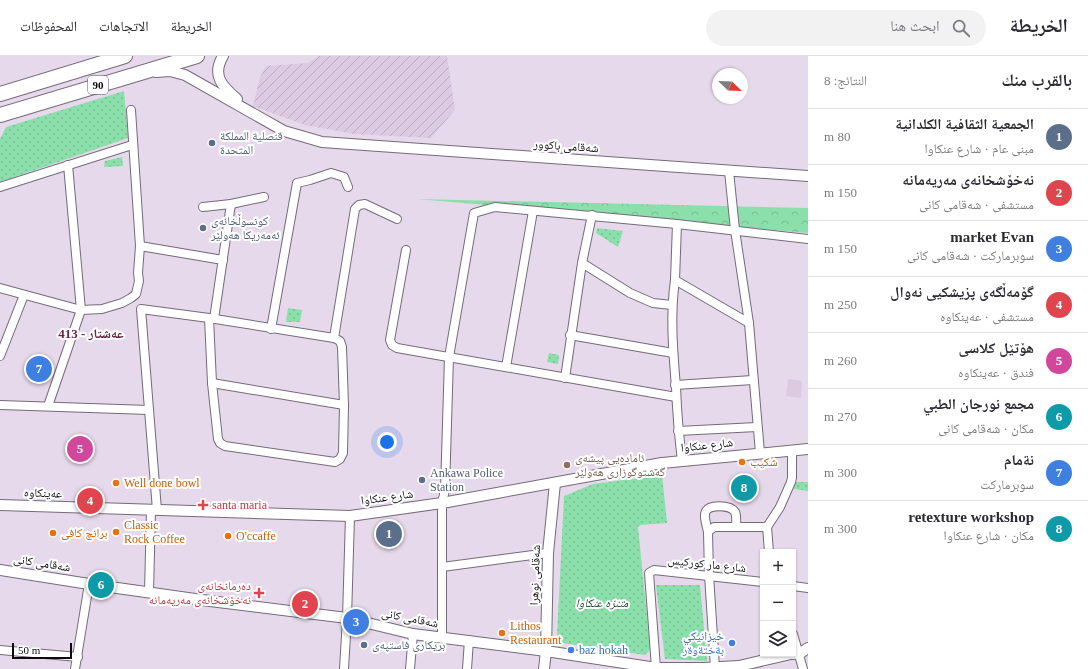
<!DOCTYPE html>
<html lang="ar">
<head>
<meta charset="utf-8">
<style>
	:root { --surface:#fff; --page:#f2f2f3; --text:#2b2b33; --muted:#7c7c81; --line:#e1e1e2; --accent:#0b8043 }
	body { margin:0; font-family:"Times New Roman","Noto Naskh Arabic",serif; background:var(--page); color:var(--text); direction:rtl }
	.controls { position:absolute; right:12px; bottom:12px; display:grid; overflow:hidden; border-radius:0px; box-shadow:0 1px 3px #0004 }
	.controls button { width:36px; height:36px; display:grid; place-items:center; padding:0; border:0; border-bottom:1px solid var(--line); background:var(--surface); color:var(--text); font:20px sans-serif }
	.compass { position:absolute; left:712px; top:12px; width:36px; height:36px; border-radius:50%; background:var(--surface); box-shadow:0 1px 3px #0004; rotate:113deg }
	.scale { position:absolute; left:12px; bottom:10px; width:60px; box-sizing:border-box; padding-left:4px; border:2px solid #0d090f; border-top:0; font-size:11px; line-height:14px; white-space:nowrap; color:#0d090f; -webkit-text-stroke:3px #fff; paint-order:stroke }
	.you { position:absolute; left:387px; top:386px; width:14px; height:14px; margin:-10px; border:3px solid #fff; border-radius:50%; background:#1a73e8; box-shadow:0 0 0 6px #1a73e833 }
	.badge { display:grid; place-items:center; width:26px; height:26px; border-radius:50%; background:var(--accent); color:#fff; font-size:13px; font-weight:700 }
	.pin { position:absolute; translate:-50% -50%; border:2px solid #fff; box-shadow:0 1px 4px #0006 }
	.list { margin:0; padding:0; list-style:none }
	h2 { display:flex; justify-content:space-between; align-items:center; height:52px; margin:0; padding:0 16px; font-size:17px }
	h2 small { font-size:13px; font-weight:400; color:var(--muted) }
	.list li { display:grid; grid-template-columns:26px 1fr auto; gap:12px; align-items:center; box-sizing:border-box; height:56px; padding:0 16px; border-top:1px solid var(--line) }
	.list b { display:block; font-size:15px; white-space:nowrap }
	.list p { margin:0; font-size:13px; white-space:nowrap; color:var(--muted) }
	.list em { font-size:13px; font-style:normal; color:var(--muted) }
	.icon { flex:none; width:22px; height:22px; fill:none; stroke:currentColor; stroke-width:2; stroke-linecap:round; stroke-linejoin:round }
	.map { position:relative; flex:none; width:808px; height:613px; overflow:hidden; direction:ltr }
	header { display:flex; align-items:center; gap:24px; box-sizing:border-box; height:56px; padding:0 20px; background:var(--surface); border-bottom:1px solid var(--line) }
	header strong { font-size:19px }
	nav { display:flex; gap:22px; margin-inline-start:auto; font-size:14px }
	.search { width:280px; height:36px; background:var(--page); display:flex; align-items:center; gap:10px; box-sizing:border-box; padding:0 14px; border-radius:22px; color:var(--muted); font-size:15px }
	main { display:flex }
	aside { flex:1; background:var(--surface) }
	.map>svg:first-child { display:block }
	.built { fill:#dbcae2 }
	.industrial { fill:url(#industrial-furrows) }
	.grass { fill:url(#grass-dots) }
	.forest { fill:url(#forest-crowns) }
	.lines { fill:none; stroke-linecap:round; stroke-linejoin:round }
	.minor-casing { stroke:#756a7a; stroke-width:10 }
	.tertiary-casing { stroke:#756a7a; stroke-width:12 }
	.trunk-casing { stroke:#756a7a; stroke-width:16 }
	.minor { stroke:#fff; stroke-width:8 }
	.tertiary { stroke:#fff; stroke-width:10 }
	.trunk { stroke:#fff; stroke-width:14 }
	.service-dot { fill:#5c6f8a; stroke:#fff; stroke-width:1.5 }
	.food-dot { fill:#e8710a; stroke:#fff; stroke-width:1.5 }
	.education-dot { fill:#8d6e63; stroke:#fff; stroke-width:1.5 }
	.health-dot { fill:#e0444e; stroke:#fff; stroke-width:1.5 }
	.shop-dot { fill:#3f7fe0; stroke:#fff; stroke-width:1.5 }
	.labels { text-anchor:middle; stroke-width:4; stroke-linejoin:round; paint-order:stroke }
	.shield { fill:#fff; stroke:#565357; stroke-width:1 }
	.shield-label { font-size:11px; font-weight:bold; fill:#0d090f }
	.service-label { font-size:12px; fill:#4e5e75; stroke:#fff; text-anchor:start }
	.street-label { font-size:12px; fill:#0d090f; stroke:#fff }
	.education-label { font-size:12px; fill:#785e54; stroke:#fff; text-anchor:start }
	.food-label { font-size:12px; fill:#c56008; stroke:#fff; text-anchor:start }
	.health-label { font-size:12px; fill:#be3a42; stroke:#fff; text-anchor:start }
	.park-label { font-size:12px; font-style:italic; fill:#1f4730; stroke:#fff }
	.shop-label { font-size:12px; fill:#366cbe; stroke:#fff; text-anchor:end }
	.neighbourhood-label { font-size:13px; font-weight:bold; fill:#672542; stroke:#fff }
</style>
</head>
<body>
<header>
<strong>الخريطة</strong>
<div class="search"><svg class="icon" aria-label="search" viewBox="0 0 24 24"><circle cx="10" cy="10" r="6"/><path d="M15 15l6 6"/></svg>ابحث هنا</div>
<nav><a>الخريطة</a><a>الاتجاهات</a><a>المحفوظات</a></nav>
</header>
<main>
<aside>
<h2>بالقرب منك<small>النتائج: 8</small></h2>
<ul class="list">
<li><span class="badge" style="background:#5c6f8a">1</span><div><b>الجمعية الثقافية الكلدانية</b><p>مبنى عام · شارع عنكاوا</p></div><em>80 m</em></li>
<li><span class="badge" style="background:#e0444e">2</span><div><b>نەخۆشخانەی مەریەمانە</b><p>مستشفى · شەقامی کانی</p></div><em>150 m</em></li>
<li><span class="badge" style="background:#3f7fe0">3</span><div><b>market Evan</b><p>سوبرماركت · شەقامی کانی</p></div><em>150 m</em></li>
<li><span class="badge" style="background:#e0444e">4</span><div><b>گۆمەڵگەی پزیشکیی نەوال</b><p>مستشفى · عەینکاوە</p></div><em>250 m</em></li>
<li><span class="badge" style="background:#d1479c">5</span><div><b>هۆتێل کلاسی</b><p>فندق · عەینکاوە</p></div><em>260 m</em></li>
<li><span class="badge" style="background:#0f9aa8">6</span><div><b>مجمع نورجان الطبي</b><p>مكان · شەقامی کانی</p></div><em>270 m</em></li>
<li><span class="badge" style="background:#3f7fe0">7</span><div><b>نةمام</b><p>سوبرماركت</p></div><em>300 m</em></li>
<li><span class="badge" style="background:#0f9aa8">8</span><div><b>retexture workshop</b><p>مكان · شارع عنكاوا</p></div><em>300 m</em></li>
</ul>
</aside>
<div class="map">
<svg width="808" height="613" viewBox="0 0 808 613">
	<defs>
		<pattern id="industrial-furrows" width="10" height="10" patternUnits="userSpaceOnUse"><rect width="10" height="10" fill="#dbcae2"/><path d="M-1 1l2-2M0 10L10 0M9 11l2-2" fill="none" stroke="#bbacc1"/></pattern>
		<pattern id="grass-dots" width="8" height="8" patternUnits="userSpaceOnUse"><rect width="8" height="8" fill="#8bdfaa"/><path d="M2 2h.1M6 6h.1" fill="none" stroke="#77be91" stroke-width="1.8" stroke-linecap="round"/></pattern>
		<pattern id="forest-crowns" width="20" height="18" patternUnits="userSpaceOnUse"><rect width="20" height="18" fill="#8bdfaa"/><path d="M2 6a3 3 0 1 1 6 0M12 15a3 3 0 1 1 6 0" fill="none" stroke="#77be91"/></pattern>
	</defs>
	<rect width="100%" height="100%" fill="#e6d9eb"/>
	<path class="built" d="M788,323L802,325L801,342L786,340Z"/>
	<path class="industrial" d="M319,0H447L455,54L431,82L354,78L305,69L253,50L260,21L266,10L308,7Z"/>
	<g class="grass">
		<path d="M124,35L128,82L0,126V83L6,71Z"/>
		<path d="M122,101L123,110L104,111L105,105Z"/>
		<path d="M597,172L623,175L618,191L596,177Z"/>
		<path d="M288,252L302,254L300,266H286Z"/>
		<path d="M549,297L559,299L558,308L547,306Z"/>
		<path d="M662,419L667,467L640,469L638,471L650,590L649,595L645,599L562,587L557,580L564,440L593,428Z"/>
		<path d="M795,426H808V435L794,433Z"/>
		<path d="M656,529H700L707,605L665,603Z"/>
	</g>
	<path class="forest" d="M417,143L808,152V177Z"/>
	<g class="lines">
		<defs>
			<g id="minor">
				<path d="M729,115L735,174L749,267L760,397"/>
				<path d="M0,131L132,89"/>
				<path d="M203,151L231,148L264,141"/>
				<path d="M140,190L223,204"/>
				<path d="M406,194L390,284L392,289L397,292L676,341"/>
				<path d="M582,207L630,237L653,247L672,249"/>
				<path d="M675,224L677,168"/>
				<path d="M0,232L81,254L102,253L122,247L131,242L136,238L139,225L138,217L140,190L131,54"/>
				<path d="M214,263L231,148"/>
				<path d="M271,273L297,127L310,124L331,117L344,121L348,131"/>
				<path d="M570,279L673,297"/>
				<path d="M334,282L355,153L359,149L365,148L397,163"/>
				<path d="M0,300L24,239"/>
				<path d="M506,311L533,155"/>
				<path d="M565,322L582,207L592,159"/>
				<path d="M212,327L344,349"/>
				<path d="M675,329L753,324"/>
				<path d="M0,349L149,354"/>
				<path d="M48,350L81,254L68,109"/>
				<path d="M678,375L757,371"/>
				<path d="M682,405C679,380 677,356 676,331C673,295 670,259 675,224L749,267"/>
				<path d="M157,454L141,253L209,262L334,282L340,285L342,291L344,349L343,397L340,403L335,406L225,390L220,387L218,383L212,327L209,262"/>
				<path d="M708,476C707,470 703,460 706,455C710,448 731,449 735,456C737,460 736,466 736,471"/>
				<path d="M769,496L767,471L780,451L791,426L792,422V395"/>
				<path d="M442,511L548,497"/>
				<path d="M793,530L808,532"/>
				<path d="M149,537L151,454"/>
				<path d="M793,578L803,613"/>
				<path d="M442,581V447L445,434L449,301L474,157L495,151L677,168L808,183"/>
				<path d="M0,594L78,601"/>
				<path d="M656,612L649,517L654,514L763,526"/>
				<path d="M715,612L709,519L708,476L714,471H767"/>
				<path d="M75,613L89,528"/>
				<path d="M344,613L347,562L350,460"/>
				<path d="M410,613L413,578"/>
				<path d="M467,613L469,584"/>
			</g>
			<g id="tertiary">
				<path d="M223,0C211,20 223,31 237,43"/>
				<path d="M156,16L170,15L185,19L284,75L322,86L808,120"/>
				<path d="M0,449L350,460L442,447L662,407L808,393"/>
				<path d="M0,514L89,528L202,544L347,562L413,578L546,595L656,612H704L739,610L791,598"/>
				<path d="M793,598L802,596L808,592"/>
				<path d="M544,613L546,595L548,497L555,427"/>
			</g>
			<g id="trunk">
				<path d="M0,38L125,0"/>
				<path d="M0,59L197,0"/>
			</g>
		</defs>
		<use href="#minor" class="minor-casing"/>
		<use href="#tertiary" class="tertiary-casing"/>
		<use href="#trunk" class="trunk-casing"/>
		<use href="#minor" class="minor"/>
		<use href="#tertiary" class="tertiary"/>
		<use href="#trunk" class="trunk"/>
	</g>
	<g class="service-dot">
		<circle cx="212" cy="87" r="4"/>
		<circle cx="203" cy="172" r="4"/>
		<circle cx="422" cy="424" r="4"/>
		<circle cx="364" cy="589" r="4"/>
	</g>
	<g class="food-dot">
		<circle cx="742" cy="406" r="4"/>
		<circle cx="116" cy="427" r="4"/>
		<circle cx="116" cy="476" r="4"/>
		<circle cx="53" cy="477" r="4"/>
		<circle cx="228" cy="480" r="4"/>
		<circle cx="502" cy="577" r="4"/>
	</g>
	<circle class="education-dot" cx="567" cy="409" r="4"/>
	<g class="health-dot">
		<path d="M201 443h4v4h4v4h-4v4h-4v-4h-4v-4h4z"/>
		<path d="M257 531h4v4h4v4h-4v4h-4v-4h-4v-4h4z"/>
	</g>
	<g class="shop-dot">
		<circle cx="732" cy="587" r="4"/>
		<circle cx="571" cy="594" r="4"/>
	</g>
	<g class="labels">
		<rect class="shield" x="88" y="20" width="20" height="18" rx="3"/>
		<g class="shield-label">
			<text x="98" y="33">90</text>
		</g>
		<g class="service-label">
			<text x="220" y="84">قنصلية المملكة<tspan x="220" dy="14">المتحدة</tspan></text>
			<text x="211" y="169">کونسوڵخانەی<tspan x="211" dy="14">ئەمەریکا هەولێر</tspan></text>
			<text x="430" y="421">Ankawa Police<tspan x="430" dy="14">Station</tspan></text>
			<text x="372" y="593">بریکاری فاستپەی</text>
		</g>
		<g class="street-label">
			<text transform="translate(566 90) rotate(4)" y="4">شەقامی باکوور</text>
			<text transform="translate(707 389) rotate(-6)" y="4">شارع عنكاوا</text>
			<text transform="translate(43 437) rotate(2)" y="4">عەینکاوە</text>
			<text transform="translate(387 441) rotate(-8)" y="4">شارع عنكاوا</text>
			<text transform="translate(42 507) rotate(9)" y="4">شەقامی کانی</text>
			<text transform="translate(707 508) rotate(6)" y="4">شارع مار كوركيس</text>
			<text transform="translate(535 519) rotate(-88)" y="4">شەقامی نوهرا</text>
			<text transform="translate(410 562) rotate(11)" y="4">شەقامی کانی</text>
		</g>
		<g class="education-label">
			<text x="575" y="406">ئاماده‌یی پیشه‌ی<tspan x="575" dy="14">گه‌شتوگوزاری هه‌ولێر</tspan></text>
		</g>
		<g class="food-label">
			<text x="750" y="410">شكيب</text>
			<text x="124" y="431">Well done bowl</text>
			<text x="124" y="473">Classic<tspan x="124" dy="14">Rock Coffee</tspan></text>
			<text x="61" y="481">برانچ كافى</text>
			<text x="236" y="484">O'ccaffe</text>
			<text x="510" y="574">Lithos<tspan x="510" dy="14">Restaurant</tspan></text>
		</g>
		<g class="health-label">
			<text x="212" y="453">santa maria</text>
			<text x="251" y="534" text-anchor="end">دەرمانخانەی<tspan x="251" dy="14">نەخۆشخانەی مەریەمانە</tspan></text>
		</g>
		<g class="park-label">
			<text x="602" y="551">متنزه عنكاوا</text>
		</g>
		<g class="shop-label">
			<text x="724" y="584">خيزانيكي<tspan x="724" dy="14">بةختةوةر</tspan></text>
			<text x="579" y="598" text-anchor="start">baz hokah</text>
		</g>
		<g class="neighbourhood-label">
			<text x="91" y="282">عه‌شتار - 413</text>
		</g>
	</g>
</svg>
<div class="controls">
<button>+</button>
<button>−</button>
<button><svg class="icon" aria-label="layers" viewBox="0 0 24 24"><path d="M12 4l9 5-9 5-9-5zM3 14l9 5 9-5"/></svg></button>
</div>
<svg class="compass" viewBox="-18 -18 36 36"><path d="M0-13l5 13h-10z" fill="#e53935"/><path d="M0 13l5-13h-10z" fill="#7c7c81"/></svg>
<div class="scale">50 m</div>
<div class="you"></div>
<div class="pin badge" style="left:389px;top:478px;background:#5c6f8a">1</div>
<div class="pin badge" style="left:305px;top:548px;background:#e0444e">2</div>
<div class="pin badge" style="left:356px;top:566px;background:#3f7fe0">3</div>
<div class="pin badge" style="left:90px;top:445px;background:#e0444e">4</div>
<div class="pin badge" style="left:80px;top:393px;background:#d1479c">5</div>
<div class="pin badge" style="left:101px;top:529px;background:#0f9aa8">6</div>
<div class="pin badge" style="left:39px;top:313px;background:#3f7fe0">7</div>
<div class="pin badge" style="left:744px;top:432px;background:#0f9aa8">8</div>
</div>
</main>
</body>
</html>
